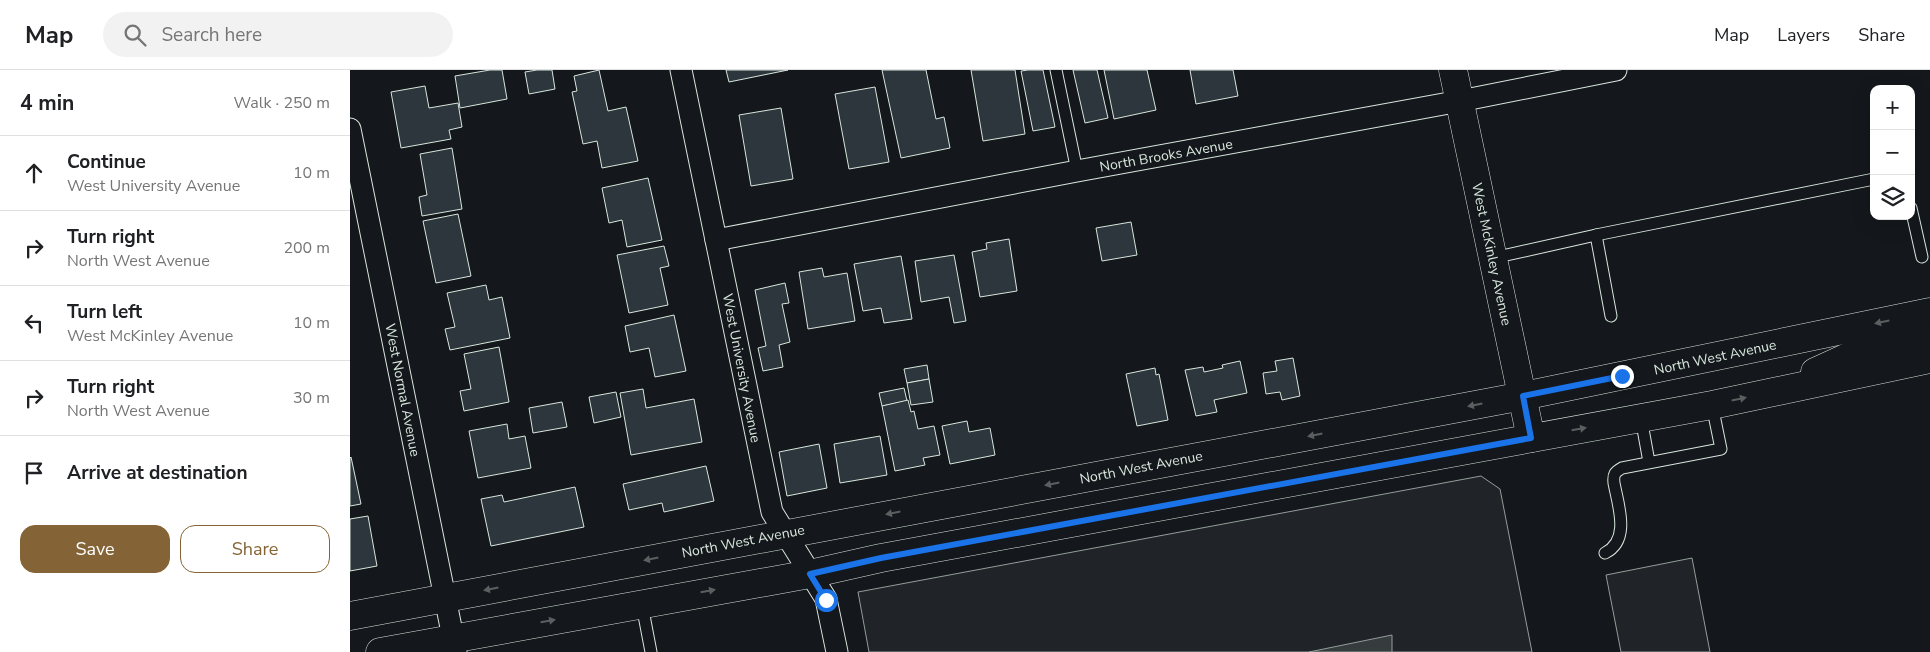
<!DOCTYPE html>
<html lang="en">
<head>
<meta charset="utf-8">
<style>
	:root { --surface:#fff; --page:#f2f2f2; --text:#202124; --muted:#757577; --line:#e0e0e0; --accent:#846436 }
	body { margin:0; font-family:"Nunito Sans",sans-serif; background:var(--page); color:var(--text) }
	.controls { position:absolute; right:15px; top:15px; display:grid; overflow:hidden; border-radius:10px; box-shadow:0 5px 20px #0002 }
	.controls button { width:45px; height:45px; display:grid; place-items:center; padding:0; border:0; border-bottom:1px solid var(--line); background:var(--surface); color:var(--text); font:25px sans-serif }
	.stop { position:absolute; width:15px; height:15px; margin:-11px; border:4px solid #1a73e8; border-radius:50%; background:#fff }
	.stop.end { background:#1a73e8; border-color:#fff; box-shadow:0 1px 5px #0008 }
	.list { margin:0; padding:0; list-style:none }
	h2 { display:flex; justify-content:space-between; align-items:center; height:65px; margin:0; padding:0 20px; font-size:21px }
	h2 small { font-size:16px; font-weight:400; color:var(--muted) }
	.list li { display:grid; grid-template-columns:32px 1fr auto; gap:15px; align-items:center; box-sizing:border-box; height:75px; padding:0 20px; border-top:1px solid var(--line) }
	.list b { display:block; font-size:19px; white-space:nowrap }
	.list p { margin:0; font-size:16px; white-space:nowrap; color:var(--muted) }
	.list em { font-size:16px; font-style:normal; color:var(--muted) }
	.actions { display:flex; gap:10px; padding:15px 20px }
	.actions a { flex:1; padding:11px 0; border:1px solid var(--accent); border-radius:15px; text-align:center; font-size:18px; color:var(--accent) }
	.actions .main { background:var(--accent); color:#fff }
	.icon { flex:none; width:28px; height:28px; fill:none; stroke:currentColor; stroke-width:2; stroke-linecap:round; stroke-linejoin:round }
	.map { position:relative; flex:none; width:1580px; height:582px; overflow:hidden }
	header { display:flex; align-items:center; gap:30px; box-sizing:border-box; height:70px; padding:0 25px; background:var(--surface); border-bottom:1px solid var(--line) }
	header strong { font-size:24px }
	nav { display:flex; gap:28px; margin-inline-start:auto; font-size:18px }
	.search { width:350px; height:45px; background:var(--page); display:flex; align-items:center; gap:12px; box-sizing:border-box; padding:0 18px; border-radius:28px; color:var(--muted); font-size:19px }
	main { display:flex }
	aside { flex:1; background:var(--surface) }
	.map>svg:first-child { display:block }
	.green { fill:#202428; stroke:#939e99 }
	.water { fill:#363b3e; stroke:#939e99 }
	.building { fill:#2c363c; stroke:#d8e6dc }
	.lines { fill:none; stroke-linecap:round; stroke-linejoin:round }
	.service-casing { stroke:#d8e6dc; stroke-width:13 }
	.minor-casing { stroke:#d8e6dc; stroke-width:23 }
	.secondary-casing { stroke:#d8e6dc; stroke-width:29 }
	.service { stroke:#14181c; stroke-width:11 }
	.minor { stroke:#14181c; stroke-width:21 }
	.secondary { stroke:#14181c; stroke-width:28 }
	.oneway { fill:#59605f }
	.route { stroke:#1a73e8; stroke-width:6 }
	.labels { text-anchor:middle; stroke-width:4; stroke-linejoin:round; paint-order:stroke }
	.street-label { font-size:14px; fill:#d8e6dc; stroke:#14181c }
</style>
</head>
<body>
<header>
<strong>Map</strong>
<div class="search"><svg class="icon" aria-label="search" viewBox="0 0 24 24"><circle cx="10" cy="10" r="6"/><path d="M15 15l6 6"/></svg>Search here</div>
<nav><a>Map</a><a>Layers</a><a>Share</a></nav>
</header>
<main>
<aside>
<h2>4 min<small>Walk · 250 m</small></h2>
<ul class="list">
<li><svg class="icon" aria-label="ahead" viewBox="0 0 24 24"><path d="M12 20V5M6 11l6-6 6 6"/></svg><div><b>Continue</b><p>West University Avenue</p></div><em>10 m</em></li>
<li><svg class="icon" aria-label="right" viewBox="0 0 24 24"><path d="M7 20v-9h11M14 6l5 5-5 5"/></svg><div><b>Turn right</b><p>North West Avenue</p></div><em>200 m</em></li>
<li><svg class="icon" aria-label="left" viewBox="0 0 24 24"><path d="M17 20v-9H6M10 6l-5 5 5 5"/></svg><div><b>Turn left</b><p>West McKinley Avenue</p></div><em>10 m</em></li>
<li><svg class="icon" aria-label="right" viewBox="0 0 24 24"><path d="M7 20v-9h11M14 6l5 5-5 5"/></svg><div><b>Turn right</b><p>North West Avenue</p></div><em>30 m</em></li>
<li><svg class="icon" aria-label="arrive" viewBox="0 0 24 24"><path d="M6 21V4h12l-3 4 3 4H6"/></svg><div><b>Arrive at destination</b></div></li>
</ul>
<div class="actions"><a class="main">Save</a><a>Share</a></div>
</aside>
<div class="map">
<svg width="1580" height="582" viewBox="0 0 1580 582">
	<rect width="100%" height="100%" fill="#14181c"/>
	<g class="green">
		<path d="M1131,406L1150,419L1182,582H519L508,522Z"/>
		<path d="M1342,488L1360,582H1271L1256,505Z"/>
	</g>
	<path class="water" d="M1042,565V582H959Z"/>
	<g class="building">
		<path d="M140,0H152L157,29L110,38L105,6Z"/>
		<path d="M187,0H202L205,19L179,24L175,2Z"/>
		<path d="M249,0L258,41L276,37L288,91L252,98L247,71L233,74L222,22L227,21L224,6Z"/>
		<path d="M376,0H438L379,12Z"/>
		<path d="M532,0H576L586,49L594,47L600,78L551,88Z"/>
		<path d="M621,0H665L675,64L633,71Z"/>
		<path d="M678,0H693L705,57L683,61L671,1Z"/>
		<path d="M723,0H747L758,48L735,53Z"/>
		<path d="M754,0H797L806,40L764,49Z"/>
		<path d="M840,0H883L888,26L846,34Z"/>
		<path d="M75,16L79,38L108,33L112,57L99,60L101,69L51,78L41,22Z"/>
		<path d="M525,17L539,92L499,99L485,24Z"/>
		<path d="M431,38L443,109L401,116L389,45Z"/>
		<path d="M102,78L112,139L72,146L69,127L77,125L70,84Z"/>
		<path d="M298,108L312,170L277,177L272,150L259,153L252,118Z"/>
		<path d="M108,144L121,206L86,213L73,151Z"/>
		<path d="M781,152L787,185L752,191L746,158Z"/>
		<path d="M659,169L667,221L630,227L622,182L637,179L636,173Z"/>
		<path d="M314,176L319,196L310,198L318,235L279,243L267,185Z"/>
		<path d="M604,185L616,251L604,253L599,227L571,232L565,191Z"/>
		<path d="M551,186L562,249L534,253L531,238L513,241L504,194Z"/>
		<path d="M472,198L474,207L497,203L505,251L458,259L449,202Z"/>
		<path d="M435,213L439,233L432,234L440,272L429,275L433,297L413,301L408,278L416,276L405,220Z"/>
		<path d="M136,215L139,230L152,227L160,268L100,280L95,259L105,257L97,223Z"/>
		<path d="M324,245L336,301L305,307L299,278L280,282L275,256Z"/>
		<path d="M149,277L159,332L114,341L110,321L121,319L114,284Z"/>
		<path d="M943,288L950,326L932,330L930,322L916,324L913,303L927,301L925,291Z"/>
		<path d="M890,291L897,323L864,330L867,342L846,346L835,300L853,297L854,302L873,298L872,295Z"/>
		<path d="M577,295L579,309L557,313L554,299Z"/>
		<path d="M805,298L806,305L809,304L818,350L787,356L776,304Z"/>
		<path d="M579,309L583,332L561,335L557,313Z"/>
		<path d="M554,318L557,331L532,336L529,323Z"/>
		<path d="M293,319L296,338L344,329L352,372L281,385L270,323Z"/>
		<path d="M266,322L271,347L244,353L239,327Z"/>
		<path d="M558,330L561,342L564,341L568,359L584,356L590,385L573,388L575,395L545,401L532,336Z"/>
		<path d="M212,332L217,357L183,363L179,338Z"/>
		<path d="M617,351L619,362L640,358L645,385L600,394L592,356Z"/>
		<path d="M157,354L159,369L175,366L181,398L128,408L119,361Z"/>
		<path d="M530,366L537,405L490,413L484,374Z"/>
		<path d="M469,374L477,418L437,426L429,382Z"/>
		<path d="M1,387L11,434L0,436V388Z"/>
		<path d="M356,396L364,431L314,442L312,433L279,440L273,414Z"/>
		<path d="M225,417L234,457L141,476L131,429L152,425L154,432Z"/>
		<path d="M18,446L27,496L0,501V449Z"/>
	</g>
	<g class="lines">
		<defs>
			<g id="service">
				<path d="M706,0L727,101"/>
				<path d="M1561,138L1572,187"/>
				<path d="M1143,188L1246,165"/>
				<path d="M1261,246L1246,165L1524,109"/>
				<path d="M1291,348L1299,392"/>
				<path d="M1255,483C1281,470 1268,435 1264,413C1263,404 1265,402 1272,398L1371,379L1362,335"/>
				<path d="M292,535L301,582"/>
			</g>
			<g id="minor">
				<path d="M331,0L422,442L476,529L487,582"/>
				<path d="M0,59L106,582"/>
				<path d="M366,170L727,101L1110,31L1266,0"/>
			</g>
			<g id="secondary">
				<path d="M1103,0L1181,368"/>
				<path d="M1465,302L1500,286L1580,266"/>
				<path d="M0,546L1173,326L1580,242"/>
				<path d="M30,582L460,504L531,488L1362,335L1580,289"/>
			</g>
		</defs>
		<use href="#service" class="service-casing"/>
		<use href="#minor" class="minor-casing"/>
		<use href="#secondary" class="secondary-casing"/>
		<use href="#service" class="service"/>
		<use href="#minor" class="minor"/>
		<use href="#secondary" class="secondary"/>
	</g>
	<defs><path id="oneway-solid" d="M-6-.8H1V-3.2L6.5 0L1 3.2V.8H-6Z" transform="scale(1.25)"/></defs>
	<g class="oneway">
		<use href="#oneway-solid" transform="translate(1532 252) rotate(168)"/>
		<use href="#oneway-solid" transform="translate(1389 329) rotate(-12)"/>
		<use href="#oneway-solid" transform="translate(1125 335) rotate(169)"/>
		<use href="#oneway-solid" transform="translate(1229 359) rotate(-10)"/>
		<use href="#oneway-solid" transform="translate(965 365) rotate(169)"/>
		<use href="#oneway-solid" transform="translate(702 414) rotate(169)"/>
		<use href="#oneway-solid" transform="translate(543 443) rotate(169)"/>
		<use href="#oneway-solid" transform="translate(301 489) rotate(169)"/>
		<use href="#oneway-solid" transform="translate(141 519) rotate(169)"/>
		<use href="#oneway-solid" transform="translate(358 521) rotate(-10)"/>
		<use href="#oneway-solid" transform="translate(198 551) rotate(-10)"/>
	</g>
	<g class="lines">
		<path class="route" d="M476,530L460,504L531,488L1181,368L1173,326L1272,306"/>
	</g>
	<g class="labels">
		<g class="street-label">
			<text transform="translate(816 85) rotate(-10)" y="5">North Brooks Avenue</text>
			<text transform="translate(1142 184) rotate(78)" y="5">West McKinley Avenue</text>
			<text transform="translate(1365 287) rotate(-12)" y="5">North West Avenue</text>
			<text transform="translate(392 298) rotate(79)" y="5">West University Avenue</text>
			<text transform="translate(53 320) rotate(79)" y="5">West Normal Avenue</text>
			<text transform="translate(791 397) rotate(-11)" y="5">North West Avenue</text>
			<text transform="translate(393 471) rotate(-11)" y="5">North West Avenue</text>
		</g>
	</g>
</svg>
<div class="controls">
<button>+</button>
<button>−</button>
<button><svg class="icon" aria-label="layers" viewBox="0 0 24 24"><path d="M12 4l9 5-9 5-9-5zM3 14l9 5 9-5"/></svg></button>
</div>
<div class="stop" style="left:476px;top:530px"></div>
<div class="stop end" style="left:1272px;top:306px"></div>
</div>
</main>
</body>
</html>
